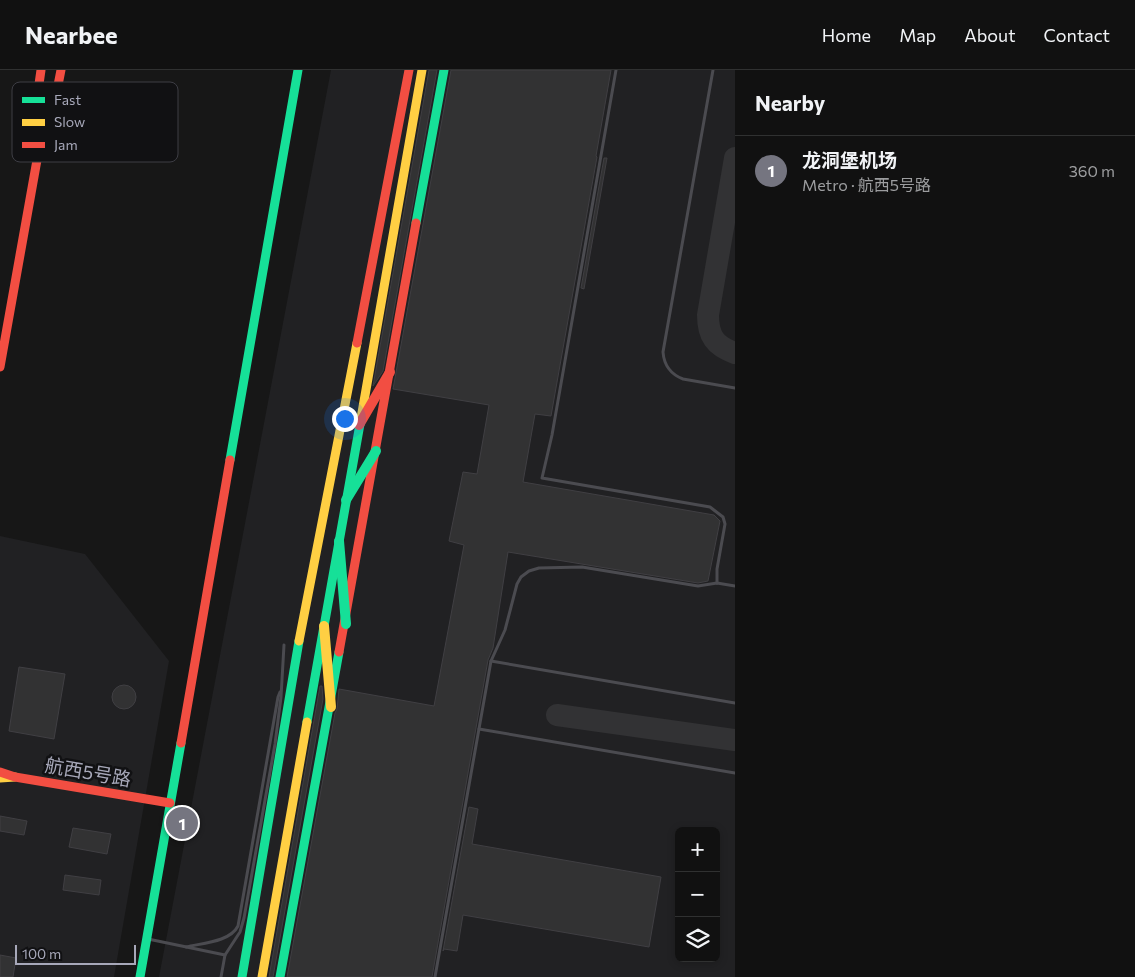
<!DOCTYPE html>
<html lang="en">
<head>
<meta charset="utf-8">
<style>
	:root { --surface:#111; --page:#1e1f1f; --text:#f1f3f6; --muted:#9c9d9f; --line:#303131; --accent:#757580 }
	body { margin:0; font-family:Commissioner,"Noto Sans SC",sans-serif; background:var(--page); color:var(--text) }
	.controls { position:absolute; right:15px; bottom:15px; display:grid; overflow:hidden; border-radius:8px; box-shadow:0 2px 8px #0003 }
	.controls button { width:45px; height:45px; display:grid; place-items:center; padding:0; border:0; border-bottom:1px solid var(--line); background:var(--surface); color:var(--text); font:25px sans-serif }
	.scale { position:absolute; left:15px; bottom:12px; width:121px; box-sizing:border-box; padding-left:5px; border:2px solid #a7a8b9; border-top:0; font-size:14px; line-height:18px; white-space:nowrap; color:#a7a8b9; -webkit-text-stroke:4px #111113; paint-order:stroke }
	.you { position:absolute; left:344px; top:348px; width:18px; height:18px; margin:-12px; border:4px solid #fff; border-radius:50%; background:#1a73e8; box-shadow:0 0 0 8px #1a73e833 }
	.badge { display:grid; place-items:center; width:32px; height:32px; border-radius:50%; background:var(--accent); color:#fff; font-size:16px; font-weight:700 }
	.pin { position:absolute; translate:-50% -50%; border:2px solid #fff; box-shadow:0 1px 5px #0006 }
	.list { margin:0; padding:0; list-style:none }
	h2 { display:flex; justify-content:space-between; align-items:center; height:65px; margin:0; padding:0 20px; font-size:21px }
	h2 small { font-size:16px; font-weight:400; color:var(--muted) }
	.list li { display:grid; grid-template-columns:32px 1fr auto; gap:15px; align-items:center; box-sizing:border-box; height:70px; padding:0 20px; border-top:1px solid var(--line) }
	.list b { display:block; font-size:19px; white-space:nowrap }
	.list p { margin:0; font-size:16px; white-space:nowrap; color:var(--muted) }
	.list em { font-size:16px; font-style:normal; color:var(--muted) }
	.icon { flex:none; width:28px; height:28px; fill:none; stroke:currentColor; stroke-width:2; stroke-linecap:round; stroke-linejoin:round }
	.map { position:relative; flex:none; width:735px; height:907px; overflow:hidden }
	header { display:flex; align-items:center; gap:30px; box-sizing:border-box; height:70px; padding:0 25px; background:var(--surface); border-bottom:1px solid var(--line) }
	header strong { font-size:24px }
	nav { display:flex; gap:28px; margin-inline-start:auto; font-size:18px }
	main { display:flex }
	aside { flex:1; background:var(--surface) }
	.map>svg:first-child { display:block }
	.built { fill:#212123; fill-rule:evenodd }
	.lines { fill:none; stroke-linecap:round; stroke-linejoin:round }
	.taxiway { stroke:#323234; stroke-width:22 }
	.building { fill:#323233; stroke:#403f43 }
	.lane { stroke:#4b4b50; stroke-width:3 }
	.fast { stroke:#16e098; stroke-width:9 }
	.slow { stroke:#ffcf43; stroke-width:9 }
	.jam { stroke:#f24e42; stroke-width:9 }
	.fast-bridge { stroke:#16e098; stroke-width:10 }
	.slow-bridge { stroke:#ffcf43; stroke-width:10 }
	.jam-bridge { stroke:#f24e42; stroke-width:10 }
	.labels { text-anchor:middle; stroke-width:5; stroke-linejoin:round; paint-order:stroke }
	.street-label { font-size:19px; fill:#a7a8b9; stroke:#111113 }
	.key { fill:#111113; stroke:#3e3e45; stroke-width:1 }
	.key-label { font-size:14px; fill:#a7a8b9 }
</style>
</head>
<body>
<header>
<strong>Nearbee</strong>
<nav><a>Home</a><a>Map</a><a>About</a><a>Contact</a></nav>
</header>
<main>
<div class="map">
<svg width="735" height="907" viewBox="0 0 735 907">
	<rect width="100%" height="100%" fill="#171717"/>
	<g class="built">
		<path d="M331,0H735V907H159ZM679,761H716V888H679Z"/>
		<path d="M0,466L85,484L169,591L114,907H0Z"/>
	</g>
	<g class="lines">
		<g class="taxiway">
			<path d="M735,88L708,245C708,266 715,276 735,283"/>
			<path d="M557,645L735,670"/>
		</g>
	</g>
	<g class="building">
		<path d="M429,0H437L383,301L373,316Z"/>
		<path d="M451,0H611L596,86L597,87L551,346L535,344L523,412L714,445L720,451L708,511L698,513L508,482L493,578L488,590L432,907H287L335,643L337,639L339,619L434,636L464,475L449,471L463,402L477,404L489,335L393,319Z"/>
		<path d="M604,88H607L584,219L581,218Z"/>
		<path d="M19,597L65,604L54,669L9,661Z"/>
		<circle cx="124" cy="627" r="12"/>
		<path d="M320,616H322L323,629L273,907H269Z"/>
		<path d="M469,737L478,739L472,774L661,807L649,877L463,845L457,881L444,879L443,881Z"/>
		<path d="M0,746L27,751L24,765L0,761Z"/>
		<path d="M73,758L111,764L107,784L69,777Z"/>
		<path d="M65,805L101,810L99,825L63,820Z"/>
		<path d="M0,885L16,888L13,907H0Z"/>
	</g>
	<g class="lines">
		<g class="lane">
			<path d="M616,0L552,365L542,408L710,437L723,447L725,454L717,499V513"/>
			<path d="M713,0L663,282C664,295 670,304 683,309L735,318"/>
			<path d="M491,591L505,560L517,514L521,507L529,501L539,498L582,497L698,516L717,513L735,516"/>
			<path d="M479,659L735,703"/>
			<path d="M148,869L225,885L221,907"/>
			<path d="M186,877C202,873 230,872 238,856L278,627L280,622"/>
			<path d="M225,885L240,862L244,848L275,674L281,627L284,575"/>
			<path d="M435,907L491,591L735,633"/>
		</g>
		<g class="fast">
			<path d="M416,153L444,0"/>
			<path d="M230,390L298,0"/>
			<path d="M307,652L360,354"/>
			<path d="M140,907L181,673"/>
			<path d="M242,907L299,571"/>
			<path d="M280,907L339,582"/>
		</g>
		<g class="slow">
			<path d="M360,354L422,0"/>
			<path d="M299,571L357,273"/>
			<path d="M0,708L15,707"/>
			<path d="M262,907L307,652"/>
		</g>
		<g class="jam">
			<path d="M36,86L34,49L41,0"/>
			<path d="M357,273L409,0"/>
			<path d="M0,297L37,90L52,46L61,0"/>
			<path d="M339,582L416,153"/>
			<path d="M181,673L230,390"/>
			<path d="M0,702L15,707L170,733"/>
		</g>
		<g class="fast-bridge">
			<path d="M346,430L376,381"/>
			<path d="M339,471L346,554"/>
		</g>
		<path class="slow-bridge" d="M324,556L331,637"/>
		<path class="jam-bridge" d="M359,355L390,302"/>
	</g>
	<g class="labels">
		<g class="street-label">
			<text transform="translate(88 702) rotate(10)" y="7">航西5号路</text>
		</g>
	</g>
	<rect x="12" y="12" width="166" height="80" rx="8" class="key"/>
	<rect x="22" y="27" width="23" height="6" fill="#16e098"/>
	<rect x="22" y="49" width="23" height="7" fill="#ffcf43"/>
	<rect x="22" y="72" width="23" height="6" fill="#f24e42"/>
	<g class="key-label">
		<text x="54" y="35">Fast</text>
		<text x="54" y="57">Slow</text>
		<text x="54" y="80">Jam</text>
	</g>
</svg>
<div class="controls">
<button>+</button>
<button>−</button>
<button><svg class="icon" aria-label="layers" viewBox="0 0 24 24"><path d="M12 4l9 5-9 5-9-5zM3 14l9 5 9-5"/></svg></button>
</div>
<div class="scale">100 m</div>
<div class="you"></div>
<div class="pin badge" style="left:182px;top:753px">1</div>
</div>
<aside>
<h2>Nearby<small></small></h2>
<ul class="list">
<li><span class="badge">1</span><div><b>龙洞堡机场</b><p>Metro · 航西5号路</p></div><em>360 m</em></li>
</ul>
</aside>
</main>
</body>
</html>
